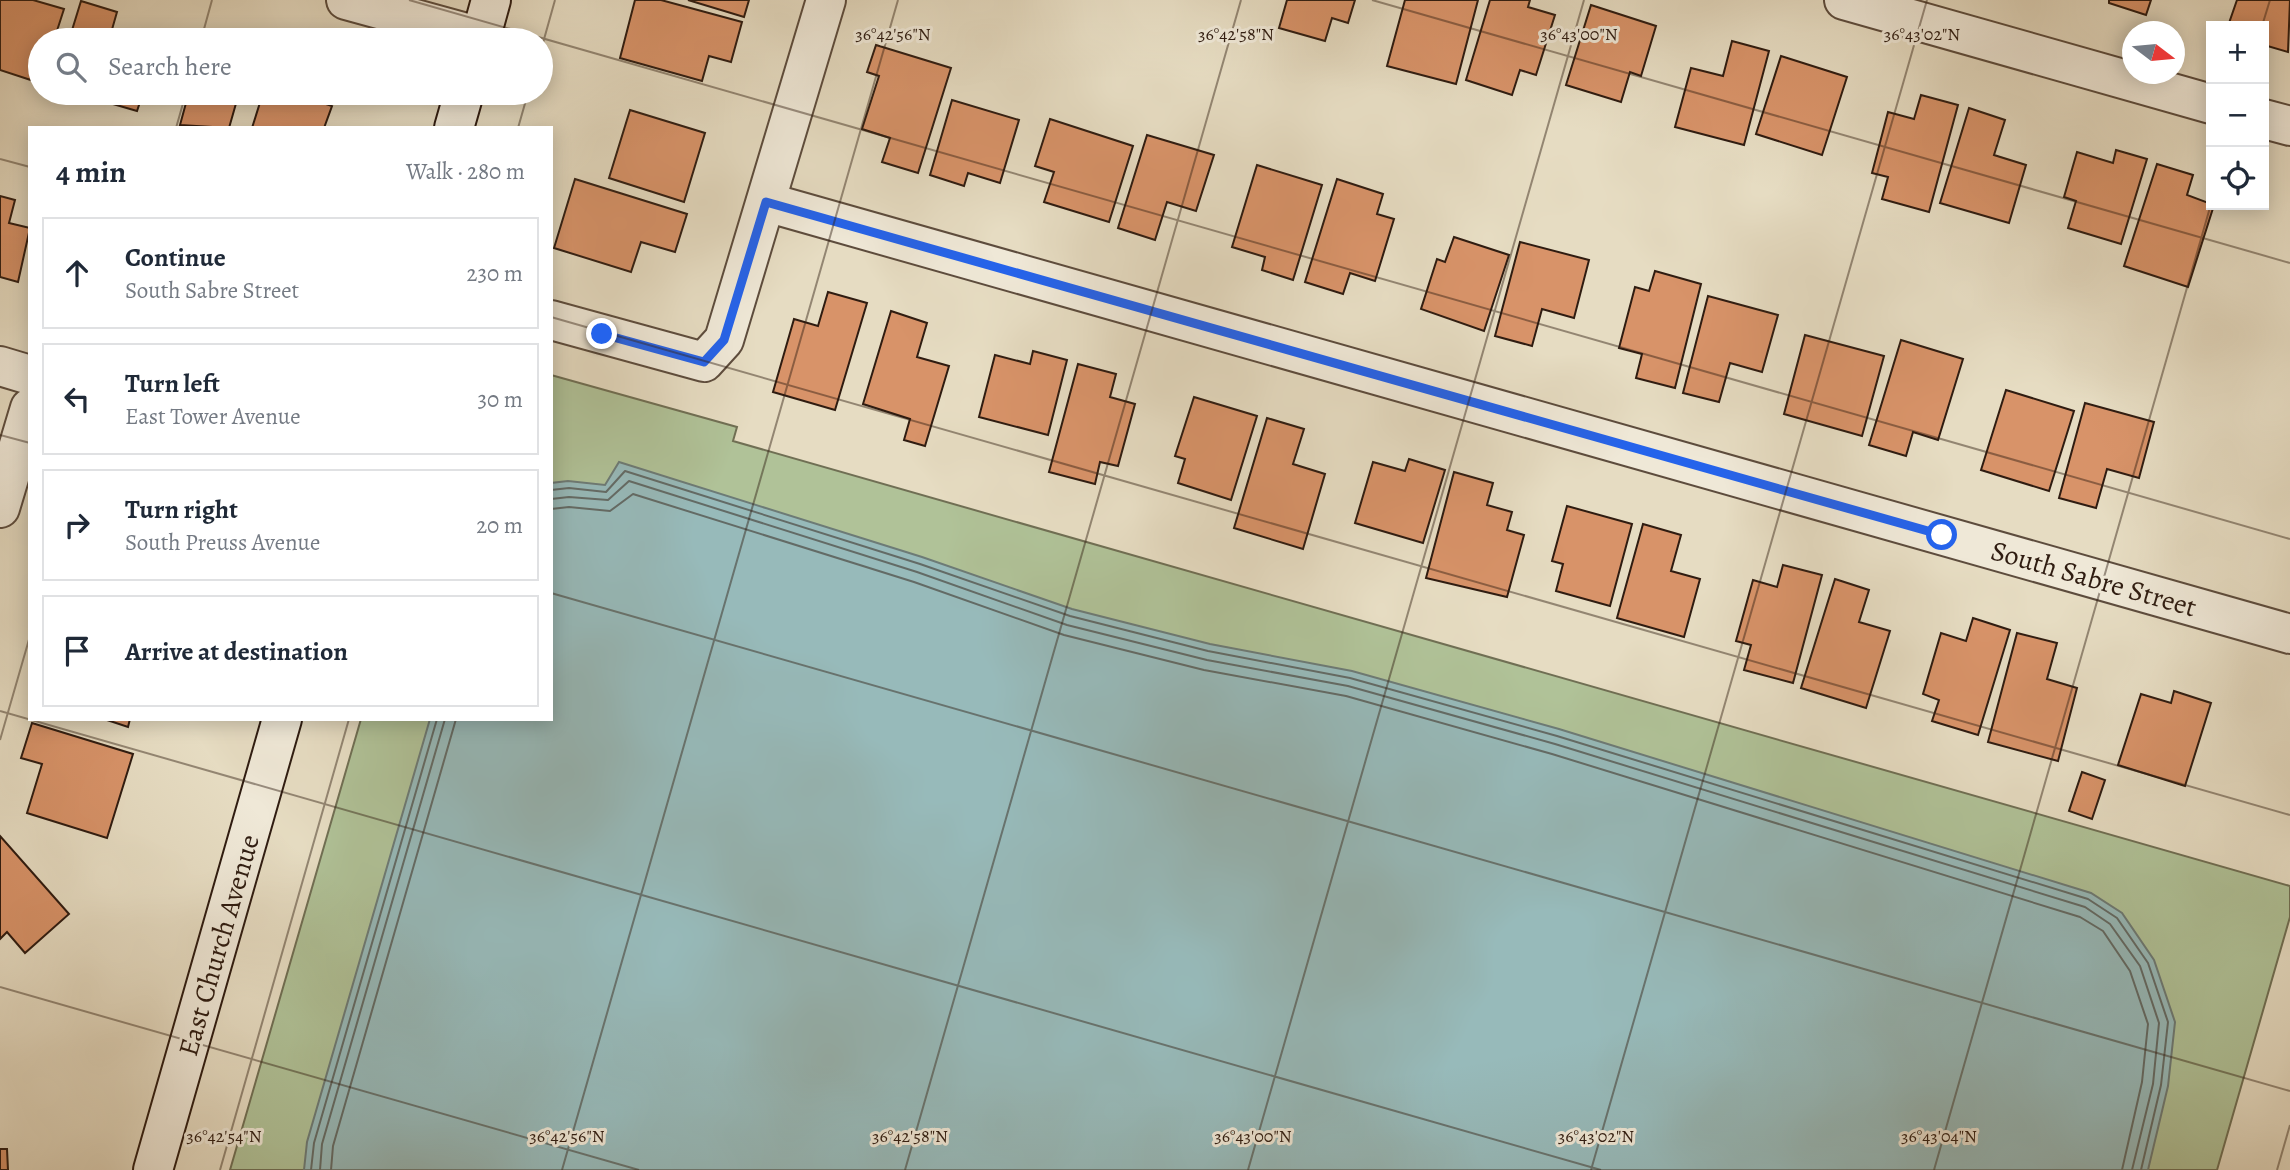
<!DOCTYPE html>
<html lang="en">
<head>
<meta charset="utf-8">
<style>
	:root { --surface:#fff; --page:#f6f6f7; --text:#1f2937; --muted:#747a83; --line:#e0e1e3 }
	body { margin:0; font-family:Alegreya,serif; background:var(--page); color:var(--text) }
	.controls { position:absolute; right:21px; top:21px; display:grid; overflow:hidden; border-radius:0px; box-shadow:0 4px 18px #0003 }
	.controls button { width:63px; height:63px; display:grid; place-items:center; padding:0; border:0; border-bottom:2px solid var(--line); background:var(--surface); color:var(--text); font:35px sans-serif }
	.compass { position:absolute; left:2122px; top:21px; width:63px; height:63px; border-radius:50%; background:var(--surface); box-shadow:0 4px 18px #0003; rotate:106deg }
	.stop { position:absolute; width:21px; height:21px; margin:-16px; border:5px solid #2563eb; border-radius:50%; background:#fff }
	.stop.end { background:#2563eb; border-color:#fff; box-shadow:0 2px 7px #0008 }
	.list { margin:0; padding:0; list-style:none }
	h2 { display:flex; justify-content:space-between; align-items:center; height:91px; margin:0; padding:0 28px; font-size:30px }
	h2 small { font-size:23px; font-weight:400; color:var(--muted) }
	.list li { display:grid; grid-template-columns:46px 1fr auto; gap:21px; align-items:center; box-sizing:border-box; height:112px; margin:0 14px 14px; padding:0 14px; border:2px solid var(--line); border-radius:0px }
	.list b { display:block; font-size:26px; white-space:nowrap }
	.list p { margin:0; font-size:23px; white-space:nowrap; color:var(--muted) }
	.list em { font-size:23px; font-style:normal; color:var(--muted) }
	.icon { flex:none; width:38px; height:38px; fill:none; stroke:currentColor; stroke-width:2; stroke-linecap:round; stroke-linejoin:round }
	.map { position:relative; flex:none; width:2290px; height:1170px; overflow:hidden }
	.search { position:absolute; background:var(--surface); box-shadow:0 4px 18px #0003; left:28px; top:28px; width:525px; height:77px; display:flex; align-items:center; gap:18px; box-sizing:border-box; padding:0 24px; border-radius:38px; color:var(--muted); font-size:26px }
	.panel { position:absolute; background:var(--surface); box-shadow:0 4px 18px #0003; left:28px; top:126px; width:525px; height:595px; border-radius:0px }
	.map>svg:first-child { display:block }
	.green { fill:#b0c298; stroke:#706f54; stroke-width:2 }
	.water { fill:#97baba; stroke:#6d7b76; stroke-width:2 }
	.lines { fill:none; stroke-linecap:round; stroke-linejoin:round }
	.shore { stroke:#636b66; stroke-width:2 }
	.building { fill:#d89369; stroke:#2f1c11; stroke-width:2 }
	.street-casing { stroke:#5d4c3d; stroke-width:42 }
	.secondary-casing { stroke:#2f1c11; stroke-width:42 }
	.street { stroke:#efe8d7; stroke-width:38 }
	.secondary { stroke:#efe8d7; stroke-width:38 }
	.route { stroke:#2563eb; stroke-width:9 }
	.ticks { fill:none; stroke:#2f1c11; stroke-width:2; stroke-opacity:0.45 }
	.labels { text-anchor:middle; stroke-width:6; stroke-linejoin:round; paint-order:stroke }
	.street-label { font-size:28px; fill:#2f1c11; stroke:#efe8d7 }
	.ticks-label { font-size:18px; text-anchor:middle; fill:#2f1c11; stroke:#efe8d7; stroke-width:6; stroke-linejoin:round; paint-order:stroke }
</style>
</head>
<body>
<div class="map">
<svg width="2290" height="1170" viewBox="0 0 2290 1170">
	<rect width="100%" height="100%" fill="#e6dcc2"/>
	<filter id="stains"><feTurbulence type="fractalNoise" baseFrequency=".00286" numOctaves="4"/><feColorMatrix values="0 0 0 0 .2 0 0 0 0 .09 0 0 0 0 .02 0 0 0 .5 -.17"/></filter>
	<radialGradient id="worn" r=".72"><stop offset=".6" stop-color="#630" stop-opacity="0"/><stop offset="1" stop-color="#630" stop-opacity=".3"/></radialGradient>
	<path class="green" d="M551,375L737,427L733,441L2290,886V917L2217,1170H230L361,719H551Z"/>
	<path class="water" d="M619,462L922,557L1072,609L1210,644L1352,671L1559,729L2091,893L2122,913L2154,960L2175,1022L2168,1086L2148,1170H304L307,1142L430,719H551V483L568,481L605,485Z"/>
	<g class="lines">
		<g class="shore">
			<path d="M551,490L569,488L606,492L625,471L920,564L1070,616L1208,651L1350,678L1557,736L2088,899L2117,918L2148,963L2168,1022L2161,1085L2141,1170"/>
			<path d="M551,499L569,497L608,500L629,481L917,572L1067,625L1207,660L1348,686L1555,744L2085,907L2110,924L2140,966L2159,1023L2153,1084L2132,1170"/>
			<path d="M551,509L569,507L610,511L633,494L914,582L1064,635L1204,670L1346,696L1552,754L2080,917L2103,931L2130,971L2148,1024L2142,1082L2122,1170"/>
			<path d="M311,1170L314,1143L437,719"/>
			<path d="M320,1170L322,1144L445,719"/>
			<path d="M331,1170L333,1146L456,719"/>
		</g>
	</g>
	<g class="building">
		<path d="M0,0H33L64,9L54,40H40V83L0,70Z"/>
		<path d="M635,0H661L742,22L731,62L709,56L702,81L620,58Z"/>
		<path d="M688,0H749L744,17Z"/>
		<path d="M1287,0H1355L1348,23L1332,18L1325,41L1279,28Z"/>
		<path d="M1405,0H1478L1456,84L1387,66Z"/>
		<path d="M1490,0H1530L1528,7L1555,15L1536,75L1520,70L1512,95L1466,80Z"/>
		<path d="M2109,0H2151L2146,15L2109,3Z"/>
		<path d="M2237,0H2290L2288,52L2264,45V26H2228Z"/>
		<path d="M81,1L117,12L111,33L136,40H69Z"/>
		<path d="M1591,5L1656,26L1641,76L1630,72L1621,102L1566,85Z"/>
		<path d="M176,31L203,39L206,31L239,40H174Z"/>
		<path d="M1732,41L1769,51L1744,145L1675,127L1691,68L1723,76Z"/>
		<path d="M876,45L951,68L918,173L882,162L890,138L862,129L879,76L867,72Z"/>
		<path d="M1781,56L1847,77L1822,155L1756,134Z"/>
		<path d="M75,93H143L137,111Z"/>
		<path d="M239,93L229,128L180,125L186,103L158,94Z"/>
		<path d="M263,93H303L302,96L332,106L324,128H252Z"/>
		<path d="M1921,95L1958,105L1929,212L1882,199L1888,177L1872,173L1888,112L1914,119Z"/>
		<path d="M952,100L1019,120L1000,183L968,173L964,186L930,175Z"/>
		<path d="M1969,108L2005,120L1994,155L2026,165L2009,223L1940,203Z"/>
		<path d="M630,110L705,133L684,202L609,178Z"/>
		<path d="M1050,119L1133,146L1109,222L1044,202L1054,172L1035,166Z"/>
		<path d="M1147,135L1214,155L1196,211L1167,202L1155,240L1118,228Z"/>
		<path d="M2116,150L2147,159L2121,244L2068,228L2076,201L2064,197L2077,152L2113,163Z"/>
		<path d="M2157,164L2193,175L2187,195L2214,205L2188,287L2124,266Z"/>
		<path d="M1257,165L1322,185L1293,280L1262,270L1265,257L1232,247Z"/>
		<path d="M575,179L687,214L675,252L641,242L631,272L554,248Z"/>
		<path d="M1337,179L1383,194L1377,214L1394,219L1375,281L1350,273L1343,294L1305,282Z"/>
		<path d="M0,196L15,200L9,223L30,228L18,282L0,277Z"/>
		<path d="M1454,237L1509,255L1484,331L1421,309L1437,259L1445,262Z"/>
		<path d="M1520,242L1589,260L1574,318L1542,309L1532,346L1495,336Z"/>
		<path d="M1655,271L1701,284L1675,388L1636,378L1642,354L1619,348L1635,287L1649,291Z"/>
		<path d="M828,292L867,303L835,410L773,392L794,319L818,326Z"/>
		<path d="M1708,296L1778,315L1762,372L1730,363L1719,402L1683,393Z"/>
		<path d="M891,311L927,323L917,357L949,366L925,446L904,440L910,419L863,404Z"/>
		<path d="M1805,335L1884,356L1862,436L1784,414Z"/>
		<path d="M1901,340L1963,359L1938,440L1913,432L1906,456L1869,445Z"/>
		<path d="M1033,351L1067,360L1048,435L979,417L995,355L1030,364Z"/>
		<path d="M1078,364L1116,374L1110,397L1135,404L1118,466L1100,462L1095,484L1049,472Z"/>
		<path d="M2006,390L2074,411L2049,491L1981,470Z"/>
		<path d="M1194,397L1257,416L1231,500L1178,483L1185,459L1175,456Z"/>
		<path d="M2085,403L2154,422L2139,478L2107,469L2096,508L2059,498Z"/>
		<path d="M1267,418L1304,429L1293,464L1325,474L1303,549L1234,528Z"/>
		<path d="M1409,459L1445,470L1423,543L1355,523L1373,462L1405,471Z"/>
		<path d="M1454,472L1493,483L1487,505L1512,512L1507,530L1524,535L1507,597L1426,578Z"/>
		<path d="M1567,506L1632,524L1610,606L1556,591L1563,564L1552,561Z"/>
		<path d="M1643,524L1681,535L1671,571L1700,579L1684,637L1617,618Z"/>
		<path d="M1783,565L1822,575L1793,683L1744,670L1751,645L1736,641L1753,580L1777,587Z"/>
		<path d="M1835,579L1869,590L1859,622L1890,631L1866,708L1801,688Z"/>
		<path d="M1973,618L2010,630L1978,735L1932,721L1939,700L1923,694L1941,633L1966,641Z"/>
		<path d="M2017,633L2057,643L2047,679L2077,688L2058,761L1988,742Z"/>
		<path d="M2174,691L2211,703L2185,786L2118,765L2141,694L2171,703Z"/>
		<path d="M104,719H130L128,727Z"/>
		<path d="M32,723L133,754L107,838L27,813L42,764L21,758Z"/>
		<path d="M2082,772L2105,780L2092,819L2069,811Z"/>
		<path d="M0,836L69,914L25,953L7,932L0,939Z"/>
		<path d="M0,1149H7L8,1170H0Z"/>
	</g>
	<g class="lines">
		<defs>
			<g id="street">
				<path d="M346,0L481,37"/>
				<path d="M1844,0L2211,104"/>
				<path d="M2264,119L2290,126"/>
				<path d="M766,202L2290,634"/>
				<path d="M551,320L704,362L724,340L826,0"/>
				<path d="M0,366L30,375"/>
				<path d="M0,508L30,408"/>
			</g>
			<g id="secondary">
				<path d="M480,40L491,0"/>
				<path d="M454,128L464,93"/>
				<path d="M153,1170L282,719"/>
			</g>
		</defs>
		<use href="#street" class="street-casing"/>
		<use href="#secondary" class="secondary-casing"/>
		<use href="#street" class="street"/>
		<use href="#secondary" class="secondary"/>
	</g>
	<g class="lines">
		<path class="route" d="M602,334L704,362L724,340L766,202L1942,535"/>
	</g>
	<path class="ticks" d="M409,0L2290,539M1372,0L2290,263M2262,26L2270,0M201,40L212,0M541,50L555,0M176,128L186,93M518,128L528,93M0,159L30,167M551,317L2290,815M0,435L30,443M551,593L2290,1091M0,711L1601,1170M0,740L30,636M0,987L639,1170M220,1170L349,719M562,1170L898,0M905,1170L1241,0M1248,1170L1584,0M1591,1170L1927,0M1934,1170L2211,204M2277,1170L2290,1125"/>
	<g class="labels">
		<g class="street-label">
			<text transform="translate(2094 578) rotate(16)" y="10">South Sabre Street</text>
			<text transform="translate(218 945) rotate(-74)" y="10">East Church Avenue</text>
		</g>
	</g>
	<g class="ticks-label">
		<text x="893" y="40">36°42'56"N</text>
		<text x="1236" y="40">36°42'58"N</text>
		<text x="1579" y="40">36°43'00"N</text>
		<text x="1922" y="40">36°43'02"N</text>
		<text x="224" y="1142">36°42'54"N</text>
		<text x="567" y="1142">36°42'56"N</text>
		<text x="910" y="1142">36°42'58"N</text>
		<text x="1253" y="1142">36°43'00"N</text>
		<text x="1596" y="1142">36°43'02"N</text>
		<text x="1939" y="1142">36°43'04"N</text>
	</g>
	<rect width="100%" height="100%" filter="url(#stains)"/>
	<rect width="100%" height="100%" fill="url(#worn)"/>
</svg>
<div class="controls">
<button>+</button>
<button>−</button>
<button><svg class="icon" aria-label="locate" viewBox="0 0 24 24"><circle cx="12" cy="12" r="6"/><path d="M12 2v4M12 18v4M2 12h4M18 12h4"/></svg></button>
</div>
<svg class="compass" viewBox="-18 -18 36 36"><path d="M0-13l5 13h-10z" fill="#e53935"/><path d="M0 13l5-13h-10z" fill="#747a83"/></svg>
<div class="stop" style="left:1942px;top:535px"></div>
<div class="stop end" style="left:602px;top:334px"></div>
<div class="search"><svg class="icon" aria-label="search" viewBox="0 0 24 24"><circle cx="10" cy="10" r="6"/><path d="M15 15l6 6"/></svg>Search here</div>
<section class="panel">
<h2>4 min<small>Walk · 280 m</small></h2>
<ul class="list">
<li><svg class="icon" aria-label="ahead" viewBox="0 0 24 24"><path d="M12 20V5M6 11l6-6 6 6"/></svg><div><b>Continue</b><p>South Sabre Street</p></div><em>230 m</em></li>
<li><svg class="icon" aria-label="left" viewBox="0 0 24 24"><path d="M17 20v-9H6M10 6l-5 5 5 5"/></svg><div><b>Turn left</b><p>East Tower Avenue</p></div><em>30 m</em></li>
<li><svg class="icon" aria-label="right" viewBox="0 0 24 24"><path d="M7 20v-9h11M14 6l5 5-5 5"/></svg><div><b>Turn right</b><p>South Preuss Avenue</p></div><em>20 m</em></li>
<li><svg class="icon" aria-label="arrive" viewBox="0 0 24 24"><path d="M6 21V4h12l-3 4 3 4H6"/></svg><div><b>Arrive at destination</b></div></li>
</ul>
</section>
</div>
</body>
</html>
